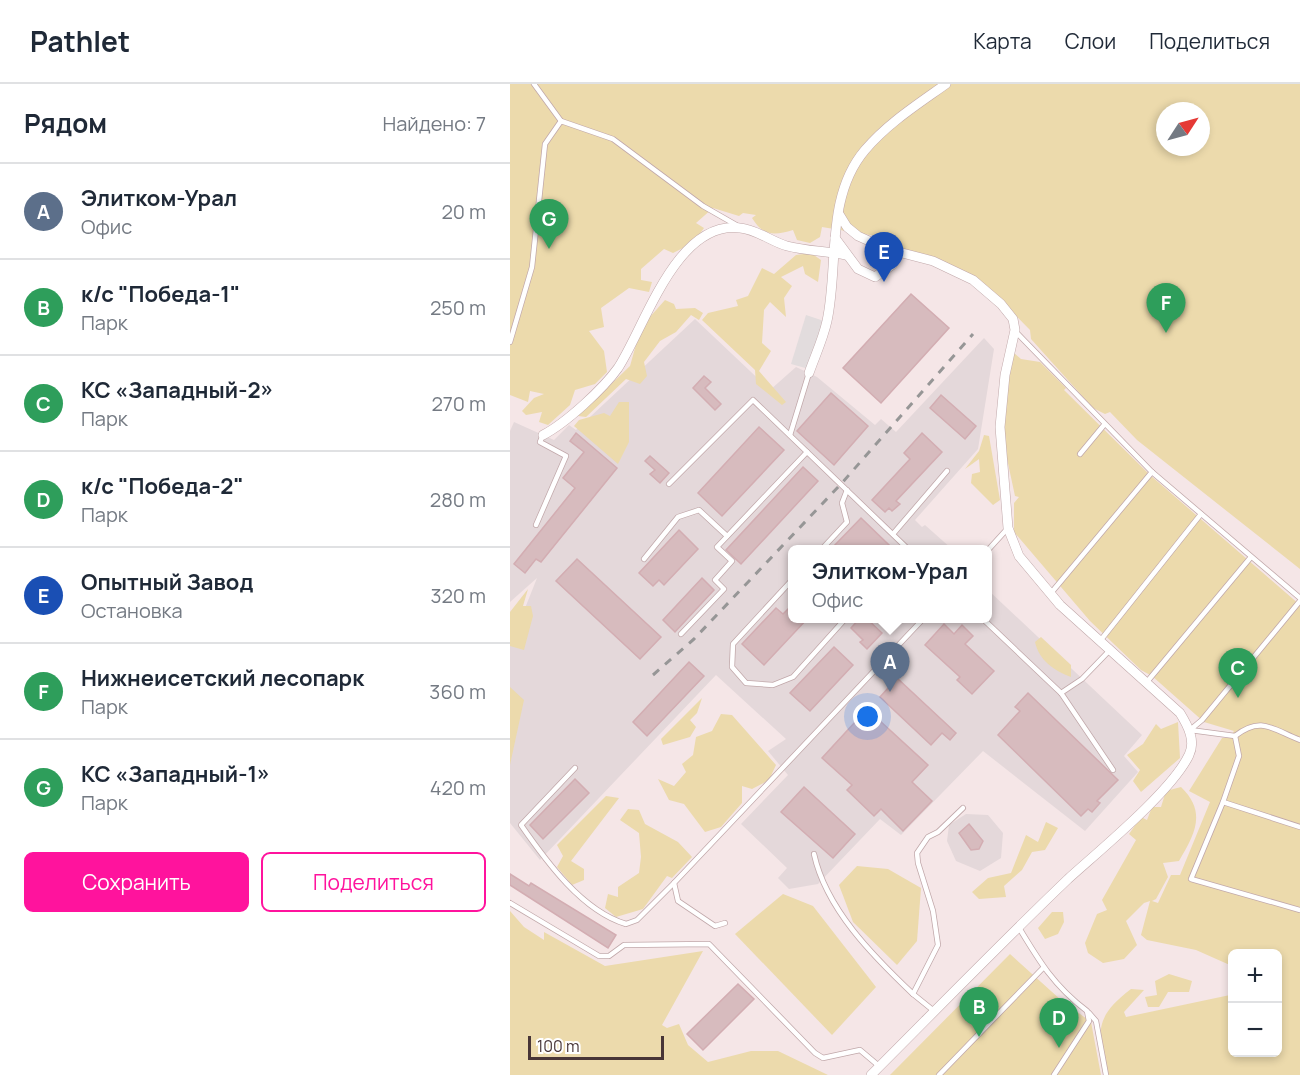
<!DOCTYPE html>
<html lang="ru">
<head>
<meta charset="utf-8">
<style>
	:root { --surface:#fff; --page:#f2f2f3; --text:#1f2937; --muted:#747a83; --line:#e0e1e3; --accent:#ff139d }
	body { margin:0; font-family:Manrope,sans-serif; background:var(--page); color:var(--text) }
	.controls { position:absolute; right:18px; bottom:18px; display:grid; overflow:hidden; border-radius:9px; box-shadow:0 3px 9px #0003 }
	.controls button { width:54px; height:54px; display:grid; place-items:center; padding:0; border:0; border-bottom:2px solid var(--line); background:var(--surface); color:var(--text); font:30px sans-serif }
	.compass { position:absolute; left:646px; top:18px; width:54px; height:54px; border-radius:50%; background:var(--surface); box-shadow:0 3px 9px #0003; rotate:54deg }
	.scale { position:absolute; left:18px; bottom:15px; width:136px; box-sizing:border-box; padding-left:6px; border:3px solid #483537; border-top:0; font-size:16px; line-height:21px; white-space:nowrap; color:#483537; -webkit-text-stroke:4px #fff; paint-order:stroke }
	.you { position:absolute; left:358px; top:633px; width:21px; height:21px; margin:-15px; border:4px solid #fff; border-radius:50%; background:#1a73e8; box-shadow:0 0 0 9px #1a73e833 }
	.badge { display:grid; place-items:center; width:39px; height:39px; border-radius:50%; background:var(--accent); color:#fff; font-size:20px; font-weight:700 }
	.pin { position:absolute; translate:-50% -50px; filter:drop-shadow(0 2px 3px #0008) }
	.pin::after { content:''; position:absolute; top:32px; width:21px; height:18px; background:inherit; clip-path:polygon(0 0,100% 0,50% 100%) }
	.popup { position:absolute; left:278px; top:461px; width:204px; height:78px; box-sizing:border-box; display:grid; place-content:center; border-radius:9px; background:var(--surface); filter:drop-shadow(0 2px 4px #0005); font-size:20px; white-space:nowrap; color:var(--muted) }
	.popup b { font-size:22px; color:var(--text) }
	.popup::after { content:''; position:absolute; left:50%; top:100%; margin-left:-12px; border:12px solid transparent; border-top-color:var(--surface) }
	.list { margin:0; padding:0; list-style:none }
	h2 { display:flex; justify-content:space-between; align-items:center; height:78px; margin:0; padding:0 24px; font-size:26px }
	h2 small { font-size:20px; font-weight:400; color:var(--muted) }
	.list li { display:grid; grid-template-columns:39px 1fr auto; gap:18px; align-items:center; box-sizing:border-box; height:96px; padding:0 24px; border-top:2px solid var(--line) }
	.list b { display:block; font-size:22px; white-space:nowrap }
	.list p { margin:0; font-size:20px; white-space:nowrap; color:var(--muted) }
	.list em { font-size:20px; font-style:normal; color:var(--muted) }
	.actions { display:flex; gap:12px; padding:18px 24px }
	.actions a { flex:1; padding:14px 0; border:2px solid var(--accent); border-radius:9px; text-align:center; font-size:21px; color:var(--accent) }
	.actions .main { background:var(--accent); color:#fff }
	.map { position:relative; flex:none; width:790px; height:991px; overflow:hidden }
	header { display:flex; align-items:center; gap:36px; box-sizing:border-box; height:84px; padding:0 30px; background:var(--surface); border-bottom:2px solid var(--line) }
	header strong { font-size:28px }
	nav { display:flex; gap:33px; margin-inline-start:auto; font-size:21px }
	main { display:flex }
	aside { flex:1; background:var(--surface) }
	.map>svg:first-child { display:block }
	.industrial { fill:#e4d8da }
	.green { fill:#ecdaac; fill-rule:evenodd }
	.parking { fill:#e2dcdd }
	.building { fill:#d7bbbe; stroke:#d3adb2; stroke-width:1.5 }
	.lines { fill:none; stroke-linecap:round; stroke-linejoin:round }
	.lane-casing { stroke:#c1a8aa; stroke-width:6 }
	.street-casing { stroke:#c1a8aa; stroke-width:10 }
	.lane { stroke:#fff; stroke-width:4.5 }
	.street { stroke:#fff; stroke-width:9 }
	.rail { stroke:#969696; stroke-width:3; stroke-dasharray:8 8; stroke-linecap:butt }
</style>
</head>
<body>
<header>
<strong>Pathlet</strong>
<nav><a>Карта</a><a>Слои</a><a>Поделиться</a></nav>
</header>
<main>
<aside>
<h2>Рядом<small>Найдено: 7</small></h2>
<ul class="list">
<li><span class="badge" style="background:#5c6f8a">A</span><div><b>Элитком-Урал</b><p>Офис</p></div><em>20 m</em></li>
<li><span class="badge" style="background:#2e9e5b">B</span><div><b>к/с &quot;Победа-1&quot;</b><p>Парк</p></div><em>250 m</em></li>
<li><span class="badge" style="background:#2e9e5b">C</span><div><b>КС «Западный-2»</b><p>Парк</p></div><em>270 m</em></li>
<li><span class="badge" style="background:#2e9e5b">D</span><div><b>к/с &quot;Победа-2&quot;</b><p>Парк</p></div><em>280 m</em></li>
<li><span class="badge" style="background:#1a4fb4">E</span><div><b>Опытный Завод</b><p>Остановка</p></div><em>320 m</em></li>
<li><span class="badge" style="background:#2e9e5b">F</span><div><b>Нижнеисетский лесопарк</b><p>Парк</p></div><em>360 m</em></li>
<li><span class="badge" style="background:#2e9e5b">G</span><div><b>КС «Западный-1»</b><p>Парк</p></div><em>420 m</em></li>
</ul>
<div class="actions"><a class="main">Сохранить</a><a>Поделиться</a></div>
</aside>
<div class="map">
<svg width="790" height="991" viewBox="0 0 790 991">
	<rect width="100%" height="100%" fill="#f5e6e7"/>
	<g class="industrial">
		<path d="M185,235L260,306L286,283L307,293L365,341L371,335L386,348L474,254L484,265L468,365L405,436L412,443L415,441L442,465L282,466V534H478V506L632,651L614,672L628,688L575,747L473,667L391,751L370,735L308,800L279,805L268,794L277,784L231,740L278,691L258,667L276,655L206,591L30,776L0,739V562L27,494L0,518V347L4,338L44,356L59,341L66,346Z"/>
		<path d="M456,730L478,731L493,749L491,774L470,787L446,777L437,757L439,741Z"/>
	</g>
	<g class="green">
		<path d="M0,0H790V485L627,356L600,328L595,330L583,324L521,255L520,246L478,203L366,152L312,143L310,153L300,159L287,156L283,146C264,152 253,152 242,134L246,131L233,129L229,132L203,124L186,139L194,144L183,159L163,169L154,165L131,185V196L142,198L139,208L119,204L91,224L94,243L79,247L94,267L97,288L85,300L65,306L60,321L38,341L29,338L32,328L16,331L12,327L24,314L34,310L20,307L18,318L0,311ZM655,27H691V63H655Z"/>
		<path d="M301,169L311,176L308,198L295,190L293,182L271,193L282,202L274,214L276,233L260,218L254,226L252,259L261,267L249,287L276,318L272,321L246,300L245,286L192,236L198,229L228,222L226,216L238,212L252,184L264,190L286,171Z"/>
		<path d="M155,216L164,220L166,225L185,224L193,229L189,236L181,231L166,248L150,257L134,278L137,292L130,300L116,295L76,333L68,332L120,282L131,243Z"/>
		<path d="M503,268L511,275L530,278L556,304L554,306L640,391L790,521V991H594C589,947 583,934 621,905L634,906L614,928L616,933L720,911L722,905V968H768V870H722V882L686,866L637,856L631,851L640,817L634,819L616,837L627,861L614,875L593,879L578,869L575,859L587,830L597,826L592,816L626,756L619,750L631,733L637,736L642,723H651L656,707L671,703C697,728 685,750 669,777L653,779L658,793L646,815L642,817L648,819L661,791H670L700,718L679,707L712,654H719L724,647L694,638L642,592L631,586L580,537L504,448V419L509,413L505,412L493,356L497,294Z"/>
		<path d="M109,318H119V358L108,380L64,342L69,336L94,329L100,332Z"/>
		<path d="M474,351L479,352L490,416L483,421L461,399L462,390L470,388L469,375L455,385L469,367Z"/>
		<path d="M18,505L13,522H21L23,532L14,566L0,562V528Z"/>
		<path d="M531,553L561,581V593C544,587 529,576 525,558Z"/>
		<path d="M0,603L14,616L0,681Z"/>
		<path d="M192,614L187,629L180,636L186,643L180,653L153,661L151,655Z"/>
		<path d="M211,630L222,631L266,681L259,696L242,705L232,702V719L211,743L195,748L174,720L159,716L148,695L164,702L176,688L172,680L183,671L186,653L202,647Z"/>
		<path d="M668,638L670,674L631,708L623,697L630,686L617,671L633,660L646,640L651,645Z"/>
		<path d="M96,712L109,714L61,777L74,785V796L62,801L47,783L53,772L47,761Z"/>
		<path d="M118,725L129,726L135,740L168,758L182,773L162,794L157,792L133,825L106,833L95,824L98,810L108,813V803L129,789L131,773L129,749L110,736Z"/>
		<path d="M536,738L548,744L535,766L522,768L512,786L494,802L496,813L469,815L462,808L478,794L501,789L516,751L528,758Z"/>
		<path d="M347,782L378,785L411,804L407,857L387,881L343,838L329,801Z"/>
		<path d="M273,810L303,822L366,903L322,951L225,850Z"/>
		<path d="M0,827L14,843L34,856V848L95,882L193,867L152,941L157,944L169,940L178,961L198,978L241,967H268L318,991H0Z"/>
		<path d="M542,828H553L554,838L548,850L535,855L528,844Z"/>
		<path d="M500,870L551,916L581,938L591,991H380Z"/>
		<path d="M659,890L682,897L679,908H658L649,923H638L635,913L647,911L645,897Z"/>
	</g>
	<path class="parking" d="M296,231L314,237L299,285L281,280Z"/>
	<g class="building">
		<path d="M401,210L439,244L371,319L333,284Z"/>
		<path d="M194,292L201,298L195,304L211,320L205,326L183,304Z"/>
		<path d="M321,309L358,342L324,381L287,347Z"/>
		<path d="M431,311L466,342L455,355L420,324Z"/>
		<path d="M249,343L274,366L212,432L188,409Z"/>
		<path d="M66,349L107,384L31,478L26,475L15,489L4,480L65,404L53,394L74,368L60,357Z"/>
		<path d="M412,349L432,368L386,417L390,420L382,427L379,424L375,428L362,416L400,375L394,369Z"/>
		<path d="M140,372L159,389L150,399L140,390L145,386L135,377Z"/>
		<path d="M293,383L308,397L231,480L216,466Z"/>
		<path d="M351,434L379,461L374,465H321Z"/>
		<path d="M169,446L188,465L154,501L149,496L143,502L129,489Z"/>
		<path d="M67,475L151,553L130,575L46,497Z"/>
		<path d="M192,494L204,506L165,548L153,536Z"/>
		<path d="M282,521V534H298L254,581L232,560L266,524L273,530Z"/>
		<path d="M350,534H356L372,549L357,565L350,558L353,556L341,544Z"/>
		<path d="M434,540L444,550L452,541L463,552L455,560L484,587L462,610L447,596L450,593L415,561Z"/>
		<path d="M324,563L343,581L300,627L280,609Z"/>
		<path d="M179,578L194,592L137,652L123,638Z"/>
		<path d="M387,594L446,649L440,656L432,649L421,661L370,613Z"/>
		<path d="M518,609L608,696L587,717L590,719L582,728L578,725L571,732L488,651L510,627L505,623Z"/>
		<path d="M357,625L418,681L402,698L422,717L393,747L371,725L364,732L337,706L342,701L312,674Z"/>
		<path d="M65,695L79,709L33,755L20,741Z"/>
		<path d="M294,703L345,750L323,774L271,728Z"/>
		<path d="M459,740L473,757L469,765L461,766L449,749Z"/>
		<path d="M0,790L19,802L21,799L106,851L98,864L0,801Z"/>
		<path d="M228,900L244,915L193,966L177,950Z"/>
	</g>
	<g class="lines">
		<defs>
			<g id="lane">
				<path d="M24,0L51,37"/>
				<path d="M506,248L642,388L790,514"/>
				<path d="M0,258L22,183L35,60L51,37L103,55L193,122L228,142"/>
				<path d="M280,351L299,289"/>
				<path d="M570,370L594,341"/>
				<path d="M159,400L243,316L399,466"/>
				<path d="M26,441L56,372L30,358L33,351"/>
				<path d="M383,450L437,387"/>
				<path d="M311,466L337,438L332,419L337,406"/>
				<path d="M478,466L498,444"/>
				<path d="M134,475L168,433L189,426L217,452"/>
				<path d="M282,496L223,560L222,583L236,599L263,601L283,593L336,534"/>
				<path d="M541,509L642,388"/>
				<path d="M790,517L692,636L680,646L725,652C751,632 762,645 790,656"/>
				<path d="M472,534L551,609"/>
				<path d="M171,550L214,505L205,496L222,477L207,463L297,368"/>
				<path d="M590,557L691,430"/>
				<path d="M600,566L572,595L551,609L603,686"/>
				<path d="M636,599L741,473"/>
				<path d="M725,652L729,672L713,718L681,795L790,826"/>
				<path d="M65,684L11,741C36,777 72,827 116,840L127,836L164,799"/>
				<path d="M713,718L790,743"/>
				<path d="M304,770C316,825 363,872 403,910"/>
				<path d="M0,819L89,872H99L114,861L199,860L305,969L313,974L350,966L369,982"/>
				<path d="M215,839L205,842L168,817L164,799L414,534"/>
				<path d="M508,842C529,877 544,902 577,927L579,937L544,991"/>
				<path d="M424,927L403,910L428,861L423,827L408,779L407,769L418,753L428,748L453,724"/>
				<path d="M579,929L586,937L596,991"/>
				<path d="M429,991L533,884"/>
			</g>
			<g id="street">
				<path d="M329,130L337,143L348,152L377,165L423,177L463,196L491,220L503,235L505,246L495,291L490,343L498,444L509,472L550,521L670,629C678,642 686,657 679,671C662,707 590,766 558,795C491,859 427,925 361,991"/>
				<path d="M325,154L348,185L365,193L382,181L377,165"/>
				<path d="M299,289C305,272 313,255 317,237C329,182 315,113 355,66C378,39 408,20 436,0"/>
				<path d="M33,351C56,339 93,305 108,284C135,243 166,136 230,144C246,145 262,158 277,162C296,167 317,167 336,171"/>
			</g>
		</defs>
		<use href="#lane" class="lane-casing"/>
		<use href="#street" class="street-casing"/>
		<use href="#lane" class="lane"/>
		<use href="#street" class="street"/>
		<path class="rail" d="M143,591L184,555L331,400L463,250"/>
	</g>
</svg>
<div class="controls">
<button>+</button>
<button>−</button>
</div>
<svg class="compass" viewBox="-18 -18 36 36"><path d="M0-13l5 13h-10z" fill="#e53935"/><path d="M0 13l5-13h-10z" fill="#747a83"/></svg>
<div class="scale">100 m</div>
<div class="you"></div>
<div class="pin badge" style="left:380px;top:608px;background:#5c6f8a">A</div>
<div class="popup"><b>Элитком-Урал</b>Офис</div>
<div class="pin badge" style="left:469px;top:953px;background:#2e9e5b">B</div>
<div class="pin badge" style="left:728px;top:614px;background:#2e9e5b">C</div>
<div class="pin badge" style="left:549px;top:964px;background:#2e9e5b">D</div>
<div class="pin badge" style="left:374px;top:198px;background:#1a4fb4">E</div>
<div class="pin badge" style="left:656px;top:249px;background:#2e9e5b">F</div>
<div class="pin badge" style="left:39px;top:165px;background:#2e9e5b">G</div>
</div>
</main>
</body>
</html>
